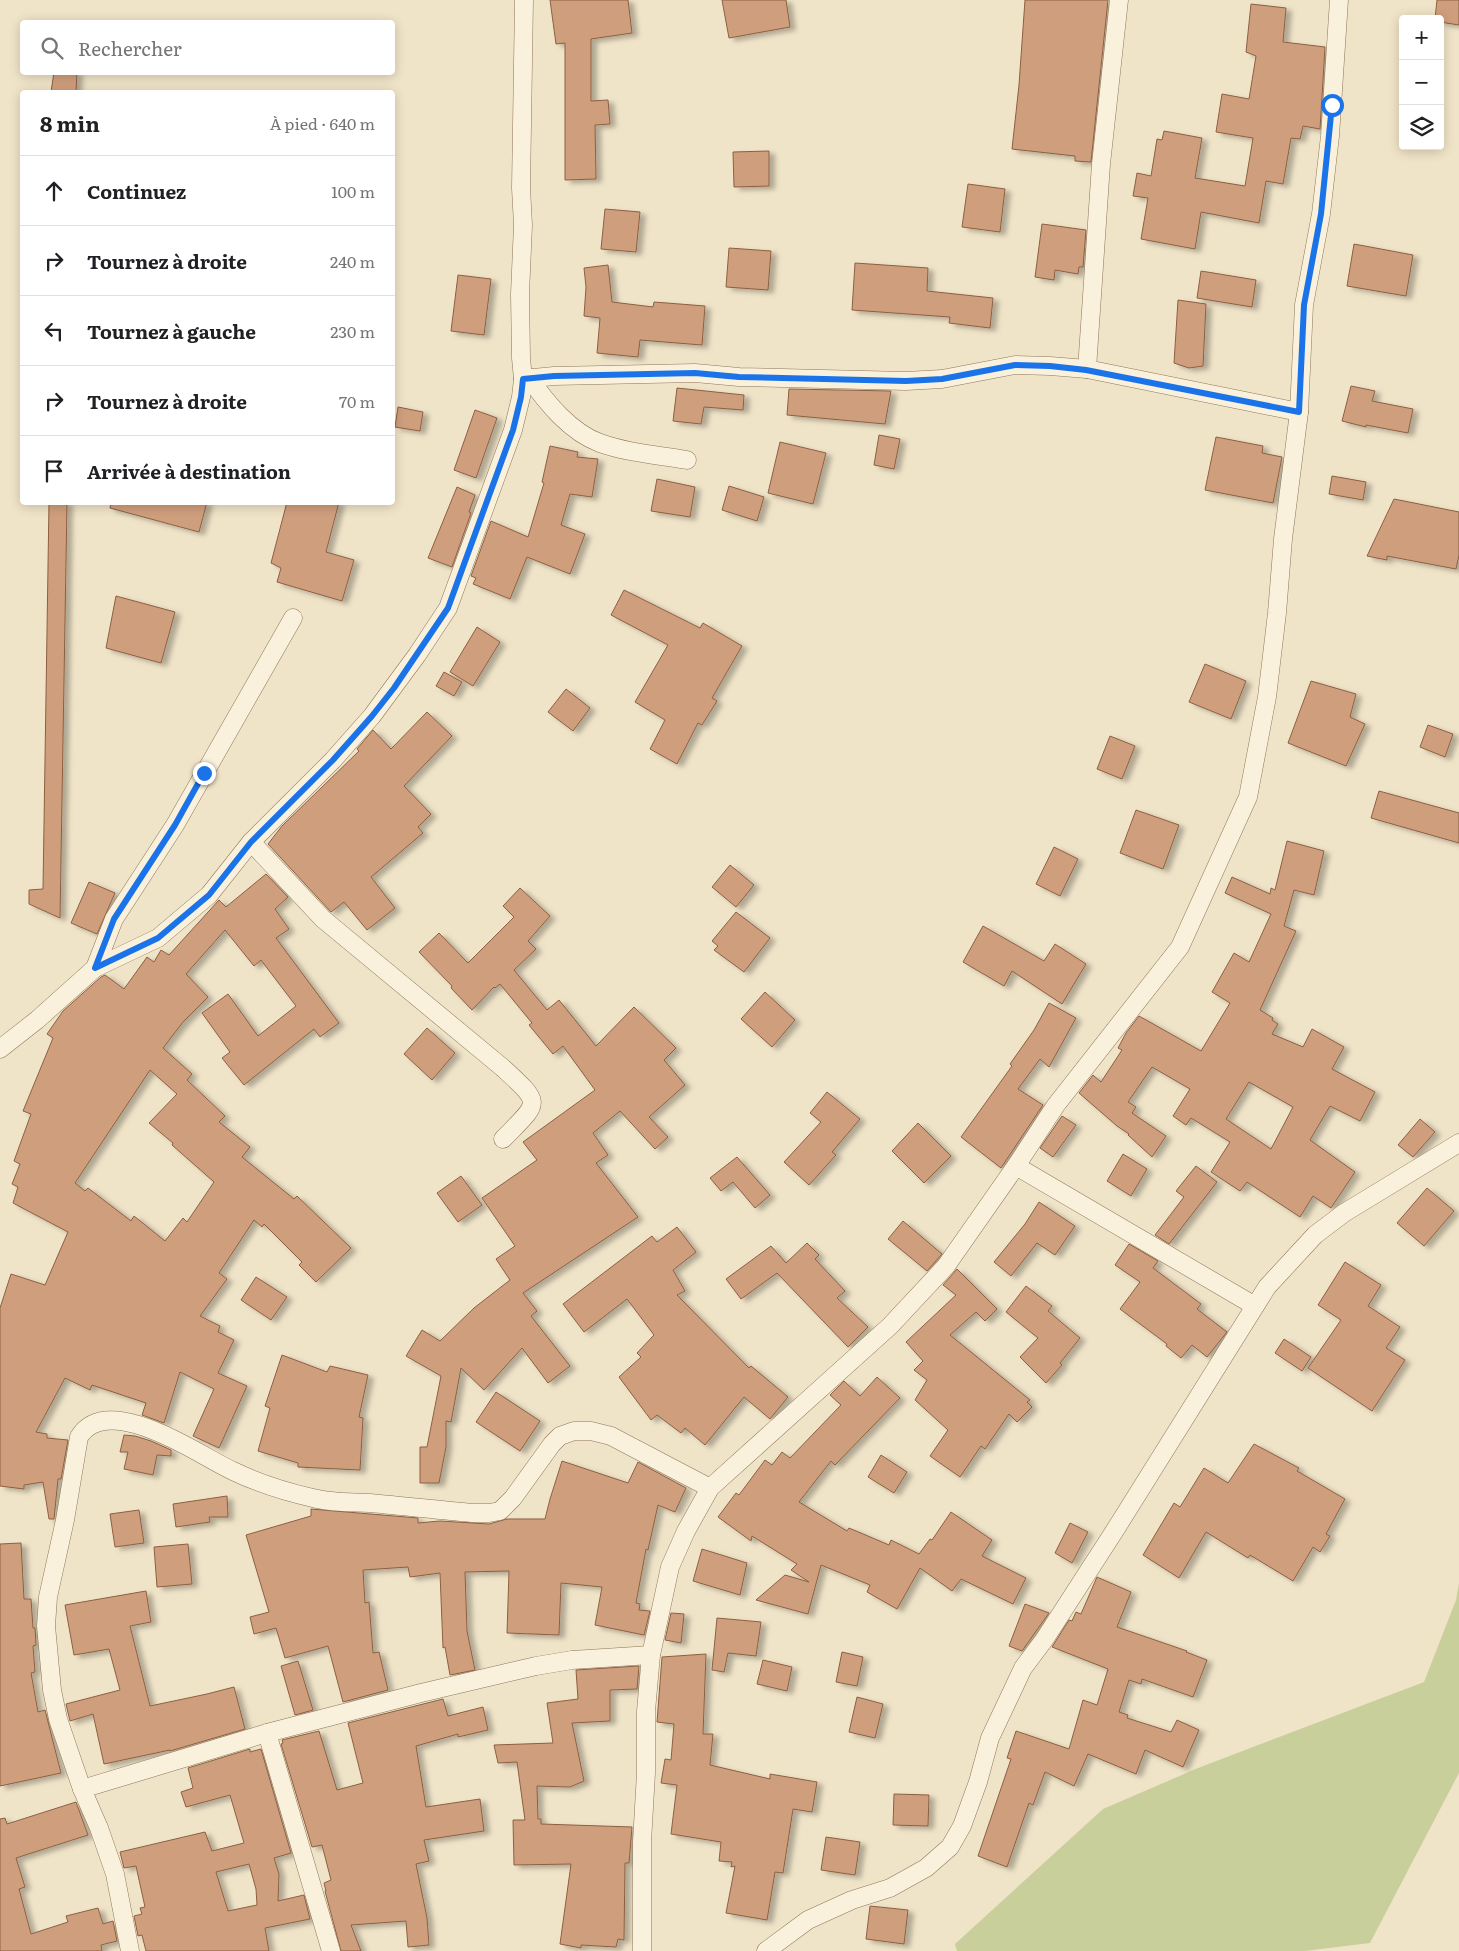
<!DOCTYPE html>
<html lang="fr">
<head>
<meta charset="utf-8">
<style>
	:root { --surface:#fff; --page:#f2f2f2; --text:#202124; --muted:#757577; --line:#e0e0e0 }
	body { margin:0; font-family:Literata,serif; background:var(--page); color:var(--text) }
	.controls { position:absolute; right:15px; top:15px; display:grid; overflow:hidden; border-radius:5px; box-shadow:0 2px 12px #0003 }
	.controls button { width:45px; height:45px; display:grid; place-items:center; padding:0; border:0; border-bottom:1px solid var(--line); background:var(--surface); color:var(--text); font:25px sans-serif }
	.stop { position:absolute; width:15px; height:15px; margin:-11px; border:4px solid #1a73e8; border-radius:50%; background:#fff }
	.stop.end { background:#1a73e8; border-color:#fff; box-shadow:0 1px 5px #0008 }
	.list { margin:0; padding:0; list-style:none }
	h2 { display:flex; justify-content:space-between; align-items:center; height:65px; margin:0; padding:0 20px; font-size:21px }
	h2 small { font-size:16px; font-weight:400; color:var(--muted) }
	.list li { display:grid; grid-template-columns:32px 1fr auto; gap:15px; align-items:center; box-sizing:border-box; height:70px; padding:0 20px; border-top:1px solid var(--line) }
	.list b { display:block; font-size:19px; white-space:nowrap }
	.list em { font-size:16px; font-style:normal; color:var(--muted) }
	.icon { flex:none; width:28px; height:28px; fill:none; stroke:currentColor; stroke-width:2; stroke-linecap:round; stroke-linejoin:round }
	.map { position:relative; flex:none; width:1459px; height:1951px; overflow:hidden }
	.search { position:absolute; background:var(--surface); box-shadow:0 2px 12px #0003; left:20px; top:20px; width:375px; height:55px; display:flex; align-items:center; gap:12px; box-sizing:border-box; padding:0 18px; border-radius:5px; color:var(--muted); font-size:19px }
	.panel { position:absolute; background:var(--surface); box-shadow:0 2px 12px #0003; left:20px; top:90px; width:375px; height:415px; border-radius:5px }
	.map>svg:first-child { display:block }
	.green { fill:#c9cf9b }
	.building { fill:#cf9f7d; stroke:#8d5f41; fill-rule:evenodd; filter:url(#shadow) }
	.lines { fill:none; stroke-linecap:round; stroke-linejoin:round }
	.street-casing { stroke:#8d765c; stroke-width:19 }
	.street { stroke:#faf1dc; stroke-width:18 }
	.route { stroke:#1a73e8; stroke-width:6 }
</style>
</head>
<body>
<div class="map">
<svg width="1459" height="1951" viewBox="0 0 1459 1951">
	<defs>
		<filter id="shadow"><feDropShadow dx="5.5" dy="3" stdDeviation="2.5" flood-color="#0004"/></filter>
	</defs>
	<rect width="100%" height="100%" fill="#f0e4c8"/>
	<path class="green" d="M1459,1583V1773L1370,1943L1305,1951H957L955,1944L1103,1809L1198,1768L1424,1682L1456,1600Z"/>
	<g class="building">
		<path d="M550,0H628L632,33L591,39V101L608,100L610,124L595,125L596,179L565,180V43L556,44Z"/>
		<path d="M722,0H786L790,27L729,38Z"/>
		<path d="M1025,0H1108L1091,162L1075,161V156L1012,149L1019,85Z"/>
		<path d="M1437,0H1459V25L1440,22V19H1435Z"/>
		<path d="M1251,4L1286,8L1283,42L1325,47L1320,129L1303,126L1300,139L1291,138L1283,184L1266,181L1259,223L1201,212L1195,249L1141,239L1148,198L1133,196L1137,173L1151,176L1157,139L1162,140L1164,131L1202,138L1195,178L1245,186L1253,138L1216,132L1222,94L1249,99L1256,56L1246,52Z"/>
		<path d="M54,72H77L76,92H51Z"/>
		<path d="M769,151V186L734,187L733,152Z"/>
		<path d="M968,184L1005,189L1000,232L962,227Z"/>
		<path d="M605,209L640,212L636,252L601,249Z"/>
		<path d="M1042,224L1086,230L1083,267H1079L1078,274L1055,270L1054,280L1035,277Z"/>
		<path d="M1354,244L1413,255L1406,296L1347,286Z"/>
		<path d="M729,248L771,251L768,290L726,287Z"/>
		<path d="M855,263L928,268L927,291L993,298L990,328L949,323L950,317L852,310Z"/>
		<path d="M608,265L612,302L653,307L654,302L705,306L702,345L640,340L638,357L597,353L600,318L584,316L586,287L584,268Z"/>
		<path d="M1201,271L1256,280L1252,307L1197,298Z"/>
		<path d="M458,275L491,279L484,335L451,331Z"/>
		<path d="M1178,300L1206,304L1203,366L1189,368L1174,363Z"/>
		<path d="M1351,386L1375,391L1372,401L1413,409L1408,433L1366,425V427L1342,421Z"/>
		<path d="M677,388L744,395L743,410L704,407L701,424L673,421Z"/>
		<path d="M789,389L891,391L885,424L787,415Z"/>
		<path d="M398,407L423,412L420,431L395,427Z"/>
		<path d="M475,410L497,418L476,478L454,470Z"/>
		<path d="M879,435L900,439L894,469L874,465Z"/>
		<path d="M1216,437L1263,446L1262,453L1282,457L1273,503L1205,490Z"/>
		<path d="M780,442L826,453L813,504L768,493Z"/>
		<path d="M550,446L578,452L577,457L598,459L592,497L570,494L561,525L585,534L570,574L527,557L510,599L473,584L476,578L471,576L491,521L528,537L544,483L542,482Z"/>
		<path d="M1332,476L1366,482L1363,500L1329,494Z"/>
		<path d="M657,479L695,487L690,517L651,511Z"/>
		<path d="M729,486L764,497L757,521L722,510Z"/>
		<path d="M457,487L475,495L469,512L471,513L452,567L428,558Z"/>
		<path d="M1394,499L1459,512V555L1456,569L1387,556V560L1367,556Z"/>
		<path d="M49,502H67L60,918L29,904V890L43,889Z"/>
		<path d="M111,502H207L199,532L110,508Z"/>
		<path d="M287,502H339L326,552L354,560L342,601L277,582L281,568L271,563Z"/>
		<path d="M624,590L700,628L703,623L742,646L712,698L717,701L702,725L698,723L677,764L650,749L665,720L635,702L668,645L611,615Z"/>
		<path d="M116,596L175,612L161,663L106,648Z"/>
		<path d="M477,627L500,642L473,686L450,672Z"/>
		<path d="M1205,664L1246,681L1231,719L1189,702Z"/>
		<path d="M444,672L462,682L454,696L436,686Z"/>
		<path d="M1311,681L1356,694L1350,717L1365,724L1346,766L1288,743Z"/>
		<path d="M566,689L590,708L573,731L548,712Z"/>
		<path d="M427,712L452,736L404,786L431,814L418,827L423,833L371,877L395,908L367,930L344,902L331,912L268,844L282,826L359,751L357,749L373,730L391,749Z"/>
		<path d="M1428,725L1453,734L1445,757L1420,747Z"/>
		<path d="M1110,736L1135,746L1122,779L1097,769Z"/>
		<path d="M1379,791L1459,813V843L1371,818Z"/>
		<path d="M1136,810L1179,825L1163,869L1120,853Z"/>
		<path d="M1287,841L1324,851L1314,895L1294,890L1284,926L1296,931L1260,1010L1273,1018L1272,1020L1278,1024L1272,1034L1303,1047L1312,1029L1344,1047L1332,1069L1375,1092L1360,1121L1330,1106L1310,1140L1355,1172L1331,1208L1313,1196L1300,1217L1247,1182L1240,1191L1211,1172L1230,1142L1191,1118L1186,1125L1173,1116L1190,1089L1152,1067L1128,1102L1136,1107L1132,1113L1166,1136L1152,1157L1128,1135L1129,1134L1117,1126L1079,1093L1093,1075L1101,1082L1122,1050L1118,1048L1126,1033L1139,1016L1201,1051L1230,1003L1212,992L1234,953L1249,962L1271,914L1225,893L1232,877L1270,894L1271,888L1275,890ZM1249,1082L1293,1107L1271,1149L1226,1119Z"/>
		<path d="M1054,847L1078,859L1060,896L1036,884Z"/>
		<path d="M730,865L754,885L736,907L712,887Z"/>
		<path d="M266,874L288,897L275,909L289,929L276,938L339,1023L320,1037L314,1029L244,1085L222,1058L230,1052L202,1013L228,994L258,1036L296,1006L261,960L254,966L225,930L186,974L208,997L183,1022L163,1048L192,1074L187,1080L225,1116L219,1122L250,1147L242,1157L294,1199L297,1196L351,1248L316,1282L299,1265L302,1262L264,1224L262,1227L254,1220L219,1273L227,1279L200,1316L220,1326L218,1332L234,1340L218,1373L247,1386L219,1448L193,1436L214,1389L180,1372L164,1423L142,1415L146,1403L92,1385L90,1390L65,1378L36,1432L47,1434V1438L68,1440L61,1479H58L54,1519H49L43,1482L24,1485V1489L0,1486V1308L11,1274L45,1285L68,1232L13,1203L18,1187L12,1184L20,1164L14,1161L31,1114L23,1111L53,1038L47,1034L63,1011L101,977L105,975L124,989L147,957L154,962L161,950L169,955L219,900L226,907ZM150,1070L177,1094L149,1123L173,1143L172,1145L214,1182L187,1222L183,1218L165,1241L134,1216L131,1221L88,1188L85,1191L75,1183Z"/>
		<path d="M89,882L115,893L97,934L71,923Z"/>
		<path d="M520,888L550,916L528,941L536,949L514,970L547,1010L559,1000L596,1046L634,1007L676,1048L664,1060L685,1085L649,1117L668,1137L655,1149L620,1111L593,1133L608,1155L596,1163L638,1217L523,1293L537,1311L531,1316L570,1366L548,1383L522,1348L484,1390L461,1368L451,1422L446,1421V1447L439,1483H420V1447H427L441,1376L406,1356L422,1330L440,1341L474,1308L510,1280L496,1259L515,1246L482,1198L537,1160L523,1142L595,1090L563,1046L553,1054L529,1025L532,1023L500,984L495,988L494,987L472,1010L451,988L452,986L419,952L439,933L468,963L514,917L503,906Z"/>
		<path d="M736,912L770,938L744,972L714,950L718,946L712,941Z"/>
		<path d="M983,926L1044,961L1055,944L1086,964L1062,1004L1012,971L1004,986L963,962Z"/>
		<path d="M765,992L795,1020L772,1047L741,1019Z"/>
		<path d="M1049,1003L1076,1018L1049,1067L1040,1059L1018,1089L1043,1105L1001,1168L961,1137L1012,1066L1010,1064L1034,1030Z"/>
		<path d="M427,1028L455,1053L432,1080L404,1054Z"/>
		<path d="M827,1092L860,1119L832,1152L836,1155L809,1185L784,1162L821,1122L810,1113Z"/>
		<path d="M1062,1116L1076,1125L1053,1157L1040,1148Z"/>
		<path d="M1420,1119L1435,1132L1413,1157L1398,1145Z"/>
		<path d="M918,1123L951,1156L924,1183L892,1151Z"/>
		<path d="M1123,1154L1147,1169L1131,1196L1107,1181Z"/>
		<path d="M737,1157L770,1195L755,1208L733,1182L721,1191L710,1178Z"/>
		<path d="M1196,1166L1217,1182L1169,1244L1155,1235L1184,1197L1176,1191Z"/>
		<path d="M461,1176L482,1205L458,1222L437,1193Z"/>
		<path d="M1427,1188L1454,1211L1424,1246L1397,1223Z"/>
		<path d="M1039,1202L1075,1226L1055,1255L1037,1243L1011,1276L994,1262L1025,1224Z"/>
		<path d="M903,1221L942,1254L927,1271L888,1239Z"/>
		<path d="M677,1227L696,1252L673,1270L685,1291L677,1295L749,1368L751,1366L788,1397L770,1419L744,1397L705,1445L685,1428L681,1433L657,1415L651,1420L619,1377L641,1357L637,1353L654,1335L627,1299L584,1332L563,1304L652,1236L657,1242Z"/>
		<path d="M807,1243L819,1255L815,1259L845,1291L837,1298L868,1327L848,1347L777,1273L741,1299L726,1279L771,1246L786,1263Z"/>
		<path d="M1129,1244L1158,1261L1153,1268L1201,1304L1197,1309L1227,1332L1207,1357L1192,1345L1181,1358L1166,1346L1167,1344L1120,1309L1140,1282L1115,1265Z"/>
		<path d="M1345,1262L1381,1285L1368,1306L1400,1327L1386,1348L1405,1360L1372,1411L1308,1368L1341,1320L1318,1305Z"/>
		<path d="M957,1269L997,1309L985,1321L976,1312L950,1335L1030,1400L1027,1402L1032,1407L1017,1422L1009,1414L985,1449L981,1446L960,1477L930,1456L948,1430L915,1400L927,1380L914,1370L923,1361L906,1342L956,1295L943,1285Z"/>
		<path d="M256,1277L287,1297L271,1320L241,1300Z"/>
		<path d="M1026,1286L1052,1306L1048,1311L1080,1338L1060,1363L1062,1365L1046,1383L1020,1357L1038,1338L1006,1312Z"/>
		<path d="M1284,1339L1311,1357L1302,1371L1275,1353Z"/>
		<path d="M282,1355L327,1372L330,1366L368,1375L359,1417L363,1418L360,1470L298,1467V1463L258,1451L270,1408L265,1406Z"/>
		<path d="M877,1377L900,1398L835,1465L831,1461L799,1502L847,1531L849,1528L889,1545L891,1540L919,1554L930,1539L932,1540L951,1512L992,1540L982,1556L1026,1578L1013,1604L961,1579L952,1591L920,1568L897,1609L867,1592L870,1585L821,1565L808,1614L756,1600L785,1575L809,1582L791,1570L797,1564L752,1536L751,1541L718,1517L736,1493L739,1495L765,1460L772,1465L782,1452L790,1458L841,1405L830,1395L844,1381L860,1396Z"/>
		<path d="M496,1392L540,1421L520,1451L476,1422Z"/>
		<path d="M124,1435L135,1436L151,1441L171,1450V1456L157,1455L153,1475L124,1469L128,1452H120Z"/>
		<path d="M1254,1444L1299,1468L1297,1471L1345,1499L1326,1534L1330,1536L1320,1552L1313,1547L1293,1581L1250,1555L1248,1558L1206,1532L1179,1578L1143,1555L1174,1503L1180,1507L1204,1468L1228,1483Z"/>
		<path d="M881,1455L907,1472L894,1493L868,1477Z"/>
		<path d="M562,1461L628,1483L638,1462L686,1488L675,1512L658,1505L648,1550L646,1549L636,1603L640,1604L639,1610L650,1611L644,1635L595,1625L602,1587L561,1583L559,1635L507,1633L509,1571L465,1572L467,1631L475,1670L450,1675L445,1647L443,1648L440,1573L410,1577L408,1567L363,1570L365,1603L369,1602L373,1653L379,1652L388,1690L343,1702L328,1646L285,1658L276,1628L254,1634L250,1617L269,1612L246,1535L311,1516V1509L418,1518V1523L440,1521L489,1524L507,1519H545L550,1499Z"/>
		<path d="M227,1496L228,1517H209L210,1522L176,1527L173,1504Z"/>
		<path d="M139,1510L144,1543L115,1547L110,1514Z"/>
		<path d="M1070,1523L1088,1532L1072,1563L1055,1553Z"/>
		<path d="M21,1543L24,1599H31L33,1628H35L36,1645L33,1646L35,1672L31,1673L38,1712L45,1710L61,1773L0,1786V1544Z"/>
		<path d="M188,1544L192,1584L157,1587L154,1547Z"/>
		<path d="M702,1549L747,1563L740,1595L693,1581Z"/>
		<path d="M1097,1577L1131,1592L1117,1627L1187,1651L1186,1652L1207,1660L1193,1697L1142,1679L1141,1684L1129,1680L1119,1712L1128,1715L1127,1718L1171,1732L1177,1720L1199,1730L1183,1767L1145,1750L1136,1774L1088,1754L1074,1786L1045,1772L1033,1805L1029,1803L1007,1867L978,1856L1011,1759L1007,1758L1016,1731L1069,1749L1083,1700L1097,1705L1108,1669L1052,1647L1069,1620L1072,1621L1076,1612L1081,1614Z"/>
		<path d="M146,1591L151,1622L130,1626L150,1706L207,1694L234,1687L245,1729L170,1751V1750L104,1764L93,1714L70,1721L66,1704L120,1690L109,1649L74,1655L65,1605Z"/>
		<path d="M1025,1604L1049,1613L1022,1651L1009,1646Z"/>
		<path d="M671,1613L684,1614L681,1643L665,1640Z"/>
		<path d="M717,1618L761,1622L756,1656L728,1653L724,1672L712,1670Z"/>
		<path d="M842,1652L863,1657L857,1686L836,1682Z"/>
		<path d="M706,1654L703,1734H713L710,1765L770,1779V1774L817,1782L812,1812L793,1809L783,1873L775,1872L767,1920L726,1913L735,1866L731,1867L732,1862L719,1861L721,1842L671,1834L677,1785L661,1783L665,1759L671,1760L674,1724L657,1722L662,1657Z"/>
		<path d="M763,1660L792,1667L787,1691L757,1684Z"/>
		<path d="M298,1661L313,1710L295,1715L281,1666Z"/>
		<path d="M639,1666L637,1689L610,1690V1721L572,1723L584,1781L570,1787L537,1786L538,1819H541V1824L632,1827L629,1863H625L624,1940L618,1939L616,1947L581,1945V1948L560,1944L571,1864L514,1865L513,1820H525L517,1762L498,1763L494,1745L553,1743L547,1703L578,1699L576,1670Z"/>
		<path d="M857,1697L883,1704L875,1738L849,1732Z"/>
		<path d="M443,1699L448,1716L483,1707L488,1730L458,1737V1734L416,1746L426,1807L480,1799L484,1831L424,1840L429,1861L416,1864L427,1918L429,1945L408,1947L406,1921L351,1925L361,1951H341L325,1891H326L324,1883L331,1880L322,1845L312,1847L281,1744L283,1743L282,1740L319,1731L337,1790L363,1783L348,1723Z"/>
		<path d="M250,1749V1752L261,1749L291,1853L274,1858L279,1874L278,1901L304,1895L310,1919L265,1928L269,1951H146L142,1935L138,1936L134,1916L142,1914L140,1908L145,1907L136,1866L124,1868L120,1852L205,1832L212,1851L244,1843L230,1795L186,1807L181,1792L193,1788L188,1768ZM249,1864L256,1889L257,1905L228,1911L216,1872Z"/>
		<path d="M894,1794L929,1795L928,1826L893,1825Z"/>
		<path d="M76,1802L88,1835L16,1858L25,1887L19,1889L31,1934L68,1922L66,1916L98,1908L103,1924L113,1921L117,1941L101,1945L102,1951H0V1819L5,1818L7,1824Z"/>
		<path d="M826,1837L860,1842L855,1875L821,1870Z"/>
		<path d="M870,1906L908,1910L904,1944L866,1939Z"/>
	</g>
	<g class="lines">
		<defs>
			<g id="street">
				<path d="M1087,369L1101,164L1119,0"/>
				<path d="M529,378C547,403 570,432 600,443C628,453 658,455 687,460"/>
				<path d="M523,379L554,376L695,373L739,377L906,381L942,379L1015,365L1050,366L1087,369L1299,412"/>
				<path d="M251,842L323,919L503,1068C543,1105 540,1101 503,1139"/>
				<path d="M95,968L114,919L175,825L293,618"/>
				<path d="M0,1049L37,1020L95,968L158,938L209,895L251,842L333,760L372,716L417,655L448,608L513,430L521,397L523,379L521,358L520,294L523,225L521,188L524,0"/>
				<path d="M1016,1166L1255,1306"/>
				<path d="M267,1733L331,1951"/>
				<path d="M82,1789L267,1733L421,1693L536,1666L572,1660L651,1655"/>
				<path d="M130,1951L115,1874L99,1828L82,1789L58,1719L52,1690L46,1626L48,1597L65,1520L79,1437C108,1390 200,1456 233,1471C258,1483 286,1492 313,1498C331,1503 351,1502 370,1503C404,1506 438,1510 472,1513H489L500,1511L513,1498L552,1444L560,1436L574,1431H591L611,1436L710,1488"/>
				<path d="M642,1951V1842L646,1773V1711L651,1655L670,1567L686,1531L710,1488L890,1326L946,1266L1016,1166L1056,1105L1180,947L1248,797L1267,697L1277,613L1283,539L1299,412L1304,305L1321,214L1330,136L1339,0"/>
				<path d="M766,1951L808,1920L852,1900L890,1888L926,1868L950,1847L962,1826L978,1782L990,1738L1023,1668L1044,1640L1117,1527L1267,1287L1315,1235L1344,1213L1459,1143"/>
			</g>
		</defs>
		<use href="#street" class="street-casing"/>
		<use href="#street" class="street"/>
	</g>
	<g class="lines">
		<path class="route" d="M204,773L175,825L114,919L95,968L158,938L209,895L251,842L333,760L372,716L394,688L448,608L513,430L521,397L523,379L554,376L695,373L739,377L906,381L942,379L1015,365L1050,366L1086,370L1299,412L1304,305L1321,214L1332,105"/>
	</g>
</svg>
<div class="controls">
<button>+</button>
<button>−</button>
<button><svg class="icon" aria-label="layers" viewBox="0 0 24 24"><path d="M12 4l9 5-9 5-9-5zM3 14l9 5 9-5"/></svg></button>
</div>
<div class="stop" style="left:1332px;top:105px"></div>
<div class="stop end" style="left:204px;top:773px"></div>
<div class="search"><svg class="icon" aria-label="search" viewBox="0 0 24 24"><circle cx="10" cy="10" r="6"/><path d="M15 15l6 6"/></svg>Rechercher</div>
<section class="panel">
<h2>8 min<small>À pied · 640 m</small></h2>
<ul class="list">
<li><svg class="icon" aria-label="ahead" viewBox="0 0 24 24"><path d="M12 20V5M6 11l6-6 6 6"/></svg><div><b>Continuez</b></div><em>100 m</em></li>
<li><svg class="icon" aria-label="right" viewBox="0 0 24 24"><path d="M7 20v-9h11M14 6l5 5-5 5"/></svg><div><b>Tournez à droite</b></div><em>240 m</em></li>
<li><svg class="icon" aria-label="left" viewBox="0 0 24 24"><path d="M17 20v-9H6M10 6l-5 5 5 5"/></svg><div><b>Tournez à gauche</b></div><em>230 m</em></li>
<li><svg class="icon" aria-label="right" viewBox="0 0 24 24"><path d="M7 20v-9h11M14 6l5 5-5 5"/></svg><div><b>Tournez à droite</b></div><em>70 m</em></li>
<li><svg class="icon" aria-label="arrive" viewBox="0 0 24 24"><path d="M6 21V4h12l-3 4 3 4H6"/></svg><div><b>Arrivée à destination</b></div></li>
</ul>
</section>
</div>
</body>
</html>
